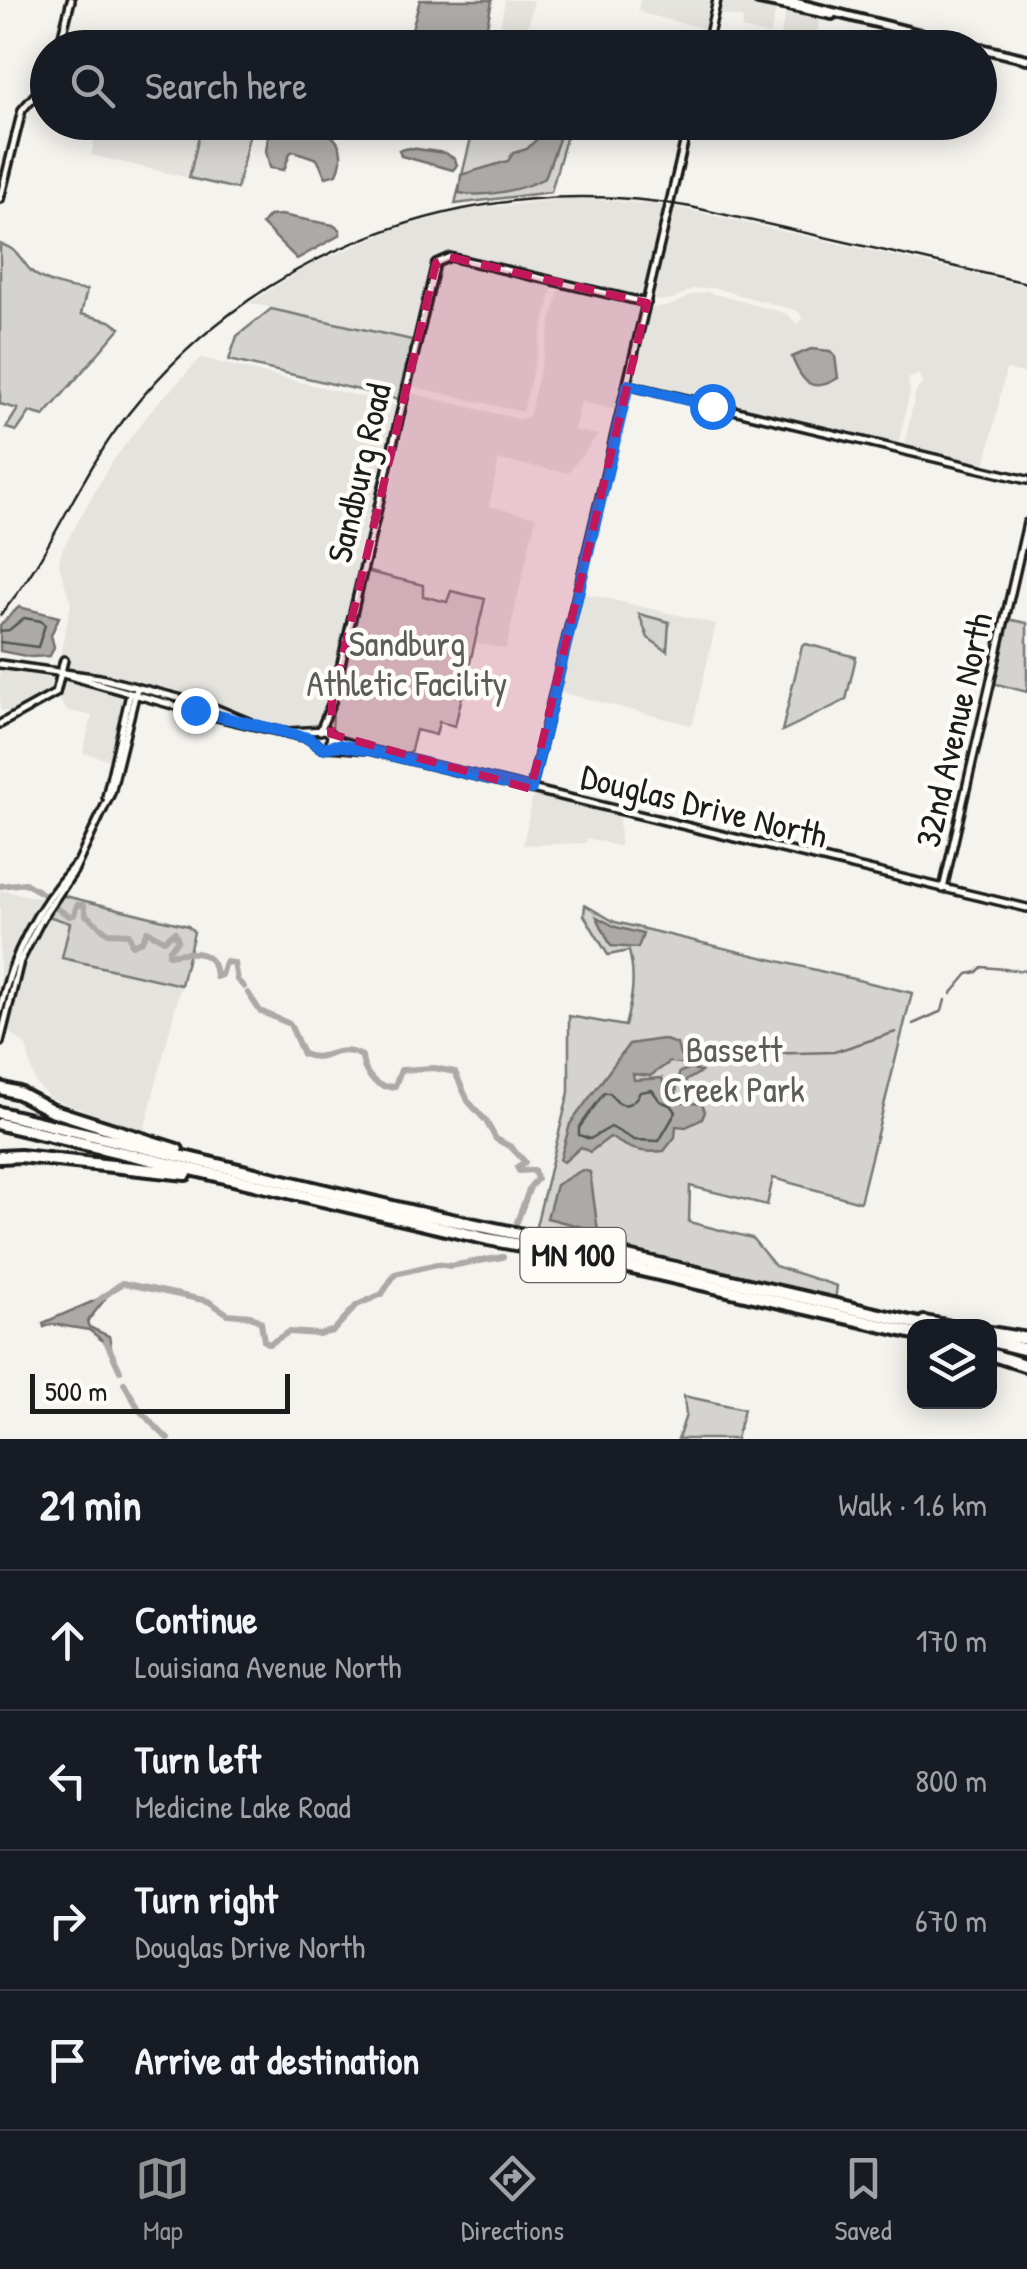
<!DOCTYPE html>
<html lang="en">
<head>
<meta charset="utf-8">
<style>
	:root { --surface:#171b24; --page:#242831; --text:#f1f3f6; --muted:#9ea1a6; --line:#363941; --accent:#919294 }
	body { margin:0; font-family:"Patrick Hand",sans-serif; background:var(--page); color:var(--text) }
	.controls { position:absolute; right:30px; bottom:30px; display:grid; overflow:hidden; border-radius:20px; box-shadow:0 5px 25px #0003 }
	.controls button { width:90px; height:90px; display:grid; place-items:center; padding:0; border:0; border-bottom:2px solid var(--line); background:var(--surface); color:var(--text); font:50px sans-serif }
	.scale { position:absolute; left:30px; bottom:25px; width:260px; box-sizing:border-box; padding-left:10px; border:5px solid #1c1c1c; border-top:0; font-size:28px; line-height:35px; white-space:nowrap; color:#1c1c1c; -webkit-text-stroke:8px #fdfcf7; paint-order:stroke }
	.stop { position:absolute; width:30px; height:30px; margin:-22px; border:8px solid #1a73e8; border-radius:50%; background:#fff }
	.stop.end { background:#1a73e8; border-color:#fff; box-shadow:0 2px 10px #0008 }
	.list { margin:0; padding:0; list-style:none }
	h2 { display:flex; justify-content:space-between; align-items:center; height:130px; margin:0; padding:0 40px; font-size:42px }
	h2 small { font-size:32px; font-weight:400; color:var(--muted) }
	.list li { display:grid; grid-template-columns:65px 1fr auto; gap:30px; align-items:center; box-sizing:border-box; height:140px; padding:0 40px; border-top:2px solid var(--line) }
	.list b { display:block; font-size:38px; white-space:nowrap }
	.list p { margin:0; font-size:32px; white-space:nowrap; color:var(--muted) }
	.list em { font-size:32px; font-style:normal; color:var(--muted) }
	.icon { flex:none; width:55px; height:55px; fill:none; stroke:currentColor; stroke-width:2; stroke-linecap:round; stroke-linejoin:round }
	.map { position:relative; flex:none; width:1027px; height:1439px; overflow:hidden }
	.search { position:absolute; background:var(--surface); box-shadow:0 5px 25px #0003; left:30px; right:30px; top:30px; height:110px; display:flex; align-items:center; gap:25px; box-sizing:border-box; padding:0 35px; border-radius:55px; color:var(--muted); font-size:38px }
	.sheet { height:690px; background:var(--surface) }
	nav { display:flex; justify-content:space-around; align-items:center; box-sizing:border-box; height:140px; border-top:2px solid var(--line); background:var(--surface); font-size:28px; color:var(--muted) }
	nav a { display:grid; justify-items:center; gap:5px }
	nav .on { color:var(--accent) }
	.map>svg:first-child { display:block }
	.built { fill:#e4e3de }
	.green { fill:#d4d3cf; stroke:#787876; stroke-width:2.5 }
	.water { fill:#abaaa6; stroke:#72716f; stroke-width:2.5 }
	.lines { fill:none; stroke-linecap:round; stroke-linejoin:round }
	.shore { stroke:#555553; stroke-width:2.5 }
	.stream { stroke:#72716f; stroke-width:2.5 }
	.river { stroke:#abaaa6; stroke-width:6 }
	.tertiary-casing { stroke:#1c1c1c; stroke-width:12 }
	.secondary-casing { stroke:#1c1c1c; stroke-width:14 }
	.motorway-casing { stroke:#1c1c1c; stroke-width:18 }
	.tertiary { stroke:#fdfcf7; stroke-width:5 }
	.secondary { stroke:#fdfcf7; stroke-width:6 }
	.motorway { stroke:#fdfcf7; stroke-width:10 }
	.rail { stroke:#1c1c1c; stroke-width:2.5 }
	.route { stroke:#1a73e8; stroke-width:12 }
	.marked { fill:#c2185b; fill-opacity:0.2; stroke:#c2185b; stroke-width:8; stroke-dasharray:20 12; stroke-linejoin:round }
	.labels { text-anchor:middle; stroke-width:9; stroke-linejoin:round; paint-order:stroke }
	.shield { fill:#fdfcf7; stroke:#605f5e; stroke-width:2.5 }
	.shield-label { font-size:32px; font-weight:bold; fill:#1c1c1c }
	.street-label { font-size:35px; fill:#1c1c1c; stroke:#fdfcf7 }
	.park-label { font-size:35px; fill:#5c5c5b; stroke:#fdfcf7 }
</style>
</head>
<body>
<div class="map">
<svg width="1027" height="1439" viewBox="0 0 1027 1439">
	<rect width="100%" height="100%" fill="#f4f3ee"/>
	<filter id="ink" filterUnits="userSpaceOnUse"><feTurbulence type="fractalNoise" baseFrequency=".01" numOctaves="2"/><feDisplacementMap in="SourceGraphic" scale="20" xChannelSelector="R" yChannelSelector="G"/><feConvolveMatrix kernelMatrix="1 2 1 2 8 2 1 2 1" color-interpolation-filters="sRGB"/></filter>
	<g filter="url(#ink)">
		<g class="built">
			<path d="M505,0H534L526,35L500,28Z"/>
			<path d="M640,0H713L707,29L645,14L638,10Z"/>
			<path d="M723,0H750L777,6L770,35L742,29L743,19L720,14Z"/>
			<path d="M787,9L820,16L816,42L780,37Z"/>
			<path d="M98,123H202L189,178L91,155Z"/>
			<path d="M572,198L665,205L642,296L447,253L435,259L429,266L412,340L250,303L304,268L394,229L465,210Z"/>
			<path d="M674,207L1027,286V374L1006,369L985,467L904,446L916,391L923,383L918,374L908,379L910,392L898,444L895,445L637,384L634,379L651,308L673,305L690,295L707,292L788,314L797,324L803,319L798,311L715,288L693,289L673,299L656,301L653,296Z"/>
			<path d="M449,260L553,286L523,412L410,386L436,268Z"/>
			<path d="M564,286L641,306L618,410L581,402L574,430L598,435L568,473L499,460L489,506L536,517L506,649L474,643L484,599L448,602L422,596L365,571L407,395L411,393L519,419L529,416L559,289Z"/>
			<path d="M201,358L399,406L331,696L320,728L300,730L58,665L71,604L59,564L61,552L109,466L154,407Z"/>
			<path d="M583,593L716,624L693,723L691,725L559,692Z"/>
			<path d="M0,668L55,676L59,681L55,691L14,714L0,710Z"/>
			<path d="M68,679L125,698L111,760L83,753L92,716L66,710L57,696L63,682Z"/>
			<path d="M533,795L619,814L620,847L587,838L586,843L523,845Z"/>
			<path d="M0,890L45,899L20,939L0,993Z"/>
			<path d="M45,915L70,923L63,958L181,985L144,1131L50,1098L35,1082L26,1045L5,1029L17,976Z"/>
		</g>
		<g class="green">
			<path d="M202,123H252L237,189L189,178Z"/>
			<path d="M406,123H570L551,192L455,204L471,138Z"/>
			<path d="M0,244C18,249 19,258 31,271C43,282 71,290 87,290L81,314L110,321L120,328L44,416L30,412L17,431L6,428L18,409L0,404Z"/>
			<path d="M271,309L412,340L398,399L229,360L237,336Z"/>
			<path d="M365,571L423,585V596L447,602L451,591L485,599L455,726L439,722L436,735L416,730L410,754L341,739L332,731L333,710Z"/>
			<path d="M639,614L669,622L667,651L648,638Z"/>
			<path d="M1007,619L1027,623V692L993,683Z"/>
			<path d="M806,644L856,657L846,700L782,731L802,646Z"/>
			<path d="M61,895L188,926L194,932L181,985L62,958L70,923L45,915Z"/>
			<path d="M585,905L615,922L912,993L860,1202L773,1178L767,1205L690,1186L689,1222L752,1238L775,1266L837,1286L835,1300L534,1234L569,1092V1016L625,1026C632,999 636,979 629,951L608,955L584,915Z"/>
			<path d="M684,1396L744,1409L736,1439H678L686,1415Z"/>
		</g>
		<g class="water">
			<path d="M420,0H492L483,47H407Z"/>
			<path d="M551,125L558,127L559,139L545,178C521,190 487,198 459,193L461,175L508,161L513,153L527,149Z"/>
			<path d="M323,131C342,138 345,157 337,174L326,177L317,159L294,151L290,153L284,170L270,168L266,151L268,137L273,133Z"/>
			<path d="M410,148L445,153L455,159L457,165L453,170L401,156L399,150Z"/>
			<path d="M281,215L333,225L340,230V235L297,259L262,224L269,216Z"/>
			<path d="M811,349L830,351L835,356L838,378C812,394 802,383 792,357Z"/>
			<path d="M19,607L59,617L51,635L54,647L50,656L31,657L0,651V625Z"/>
			<path d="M597,917L616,927L643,934L638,948L611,946Z"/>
			<path d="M662,1039L677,1044L682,1063L670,1062L650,1076L633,1074L634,1080L662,1078L666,1094L672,1096L680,1072L691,1068L701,1072L677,1086L676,1092L681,1102L702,1104L705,1112L702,1119L686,1127L676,1126L675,1137L664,1151C641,1154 629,1149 610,1137L590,1152L581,1147L564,1162L560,1160L570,1124L629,1044Z"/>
			<path d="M582,1170L590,1172L598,1231L547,1218L556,1185Z"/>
			<path d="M103,1297L105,1299L87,1322L89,1327L109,1336L111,1347L89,1330L52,1324L44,1327L43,1323Z"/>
		</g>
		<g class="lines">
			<g class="shore">
				<path d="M0,631L9,630L24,618L41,621L45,625L38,647L0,642"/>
				<path d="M652,1090L660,1101L672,1106L676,1112L659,1141L634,1140L611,1127L590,1139L579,1135V1128L604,1093H610C620,1110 632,1107 640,1092Z"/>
			</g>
			<g class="stream">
				<path d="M951,994L968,974L977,972L982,967L1027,971"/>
				<path d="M913,1024L942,1011L945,1000"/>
				<path d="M728,1062L762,1054L834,1052L896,1032"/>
			</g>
			<g class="river">
				<path d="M0,886L25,883L45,895"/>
				<path d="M55,907L69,916L74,915L77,905H84L86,915L108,933L129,934L132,945L142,941L147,931L164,940L175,932L178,940L169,950V955C191,951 215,949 216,977L221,975L225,962L234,963L237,980L244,987"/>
				<path d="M248,993L260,1011L290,1024L303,1054C325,1064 336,1042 362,1056C363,1073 376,1090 395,1086L401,1070L434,1068L455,1072L468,1101L486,1121L496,1139L511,1147L525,1162L517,1167L519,1171L534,1170L537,1179L530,1187L517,1222"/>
				<path d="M673,1060L702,1059L728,1062"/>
				<path d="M98,1301L122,1283L208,1301L228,1314L250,1316L261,1322L264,1341L269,1344L289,1332L319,1334L333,1331L357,1305L382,1294L395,1274L437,1264L450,1266L503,1257"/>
				<path d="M106,1341L120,1371"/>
				<path d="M124,1383L140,1411L168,1439"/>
			</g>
			<defs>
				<g id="tertiary">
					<path d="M59,48L71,0"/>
					<path d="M706,48L717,0"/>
					<path d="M0,199L22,110L48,80"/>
					<path d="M628,385L1027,480"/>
					<path d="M0,664L100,678L210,706L249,722"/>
					<path d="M63,674L208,715L308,738L322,748L330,745L331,734"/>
					<path d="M0,724L56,693L64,660"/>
					<path d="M320,731L332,702L436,263L450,257L647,303"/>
					<path d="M288,732L326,730L338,740L368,749"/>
					<path d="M328,747L369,750L1027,908"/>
					<path d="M531,789L689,122"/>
					<path d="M106,797L130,694"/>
					<path d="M943,889L1027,523"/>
					<path d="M0,1009C13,953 37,908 75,865"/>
					<path d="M0,1042L20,961L42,918L74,871L111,793L137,688"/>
				</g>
				<g id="secondary">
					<path d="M758,0L832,15"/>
					<path d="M785,0L976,48"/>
					<path d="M980,48L1027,59"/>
				</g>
				<g id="motorway">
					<path d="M0,1088L19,1093L51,1110L177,1150"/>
					<path d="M0,1113L418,1213L601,1251L928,1326"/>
					<path d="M0,1124L488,1239L589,1258L914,1333"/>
					<path d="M0,1157L20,1156L186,1174"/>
					<path d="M924,1322L947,1326"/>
					<path d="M990,1333L1027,1339"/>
					<path d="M990,1341L1027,1350"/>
					<path d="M990,1354L1027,1366"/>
				</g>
			</defs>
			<use href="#tertiary" class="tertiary-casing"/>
			<use href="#secondary" class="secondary-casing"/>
			<use href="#motorway" class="motorway-casing"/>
			<use href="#tertiary" class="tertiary"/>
			<use href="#secondary" class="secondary"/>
			<use href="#motorway" class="motorway"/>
			<path class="rail" d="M0,615C48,560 73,489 116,430C248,249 473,167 691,207L1027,283"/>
		</g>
	</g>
	<g class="lines" filter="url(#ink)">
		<path class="route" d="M195,710L308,738L322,748L339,745L369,750L531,789L628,385L712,406"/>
	</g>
	<path class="marked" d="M450,257L647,303L531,789L331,734L332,702L436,263Z"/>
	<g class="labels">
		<rect class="shield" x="520.5" y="1228" width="105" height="54" rx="8"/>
		<g class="shield-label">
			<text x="573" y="1266">MN 100</text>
		</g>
		<g class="street-label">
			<text transform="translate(359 473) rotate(-77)" y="12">Sandburg Road</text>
			<text transform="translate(954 730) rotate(-77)" y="12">32nd Avenue North</text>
			<text transform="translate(704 806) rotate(14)" y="12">Douglas Drive North</text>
		</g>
		<g class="park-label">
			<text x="407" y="656">Sandburg<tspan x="407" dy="40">Athletic Facility</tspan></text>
			<text x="734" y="1062">Bassett<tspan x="734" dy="40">Creek Park</tspan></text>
		</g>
	</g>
</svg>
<div class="controls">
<button><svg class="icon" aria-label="layers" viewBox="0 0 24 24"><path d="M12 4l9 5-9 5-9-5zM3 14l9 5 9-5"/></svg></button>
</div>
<div class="scale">500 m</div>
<div class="stop" style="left:712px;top:406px"></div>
<div class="stop end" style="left:195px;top:710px"></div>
<div class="search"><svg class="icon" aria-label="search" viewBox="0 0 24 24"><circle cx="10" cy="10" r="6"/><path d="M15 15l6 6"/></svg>Search here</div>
</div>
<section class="sheet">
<h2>21 min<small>Walk · 1.6 km</small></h2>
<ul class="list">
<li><svg class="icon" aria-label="ahead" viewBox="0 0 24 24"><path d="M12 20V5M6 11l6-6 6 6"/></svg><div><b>Continue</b><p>Louisiana Avenue North</p></div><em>170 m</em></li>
<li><svg class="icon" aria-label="left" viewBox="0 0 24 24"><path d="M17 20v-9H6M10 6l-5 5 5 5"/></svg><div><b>Turn left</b><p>Medicine Lake Road</p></div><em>800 m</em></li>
<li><svg class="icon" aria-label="right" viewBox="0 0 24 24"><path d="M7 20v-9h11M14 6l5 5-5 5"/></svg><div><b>Turn right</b><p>Douglas Drive North</p></div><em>670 m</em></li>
<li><svg class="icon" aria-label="arrive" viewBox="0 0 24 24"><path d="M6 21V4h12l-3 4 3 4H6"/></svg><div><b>Arrive at destination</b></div></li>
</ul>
</section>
<nav>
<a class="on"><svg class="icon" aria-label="map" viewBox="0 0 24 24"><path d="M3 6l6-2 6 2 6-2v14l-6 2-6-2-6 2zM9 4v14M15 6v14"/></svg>Map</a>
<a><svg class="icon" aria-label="directions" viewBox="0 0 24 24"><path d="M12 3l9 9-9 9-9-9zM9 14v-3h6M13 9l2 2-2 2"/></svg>Directions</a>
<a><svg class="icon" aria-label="saved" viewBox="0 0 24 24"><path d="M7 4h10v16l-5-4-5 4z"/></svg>Saved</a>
</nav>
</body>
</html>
